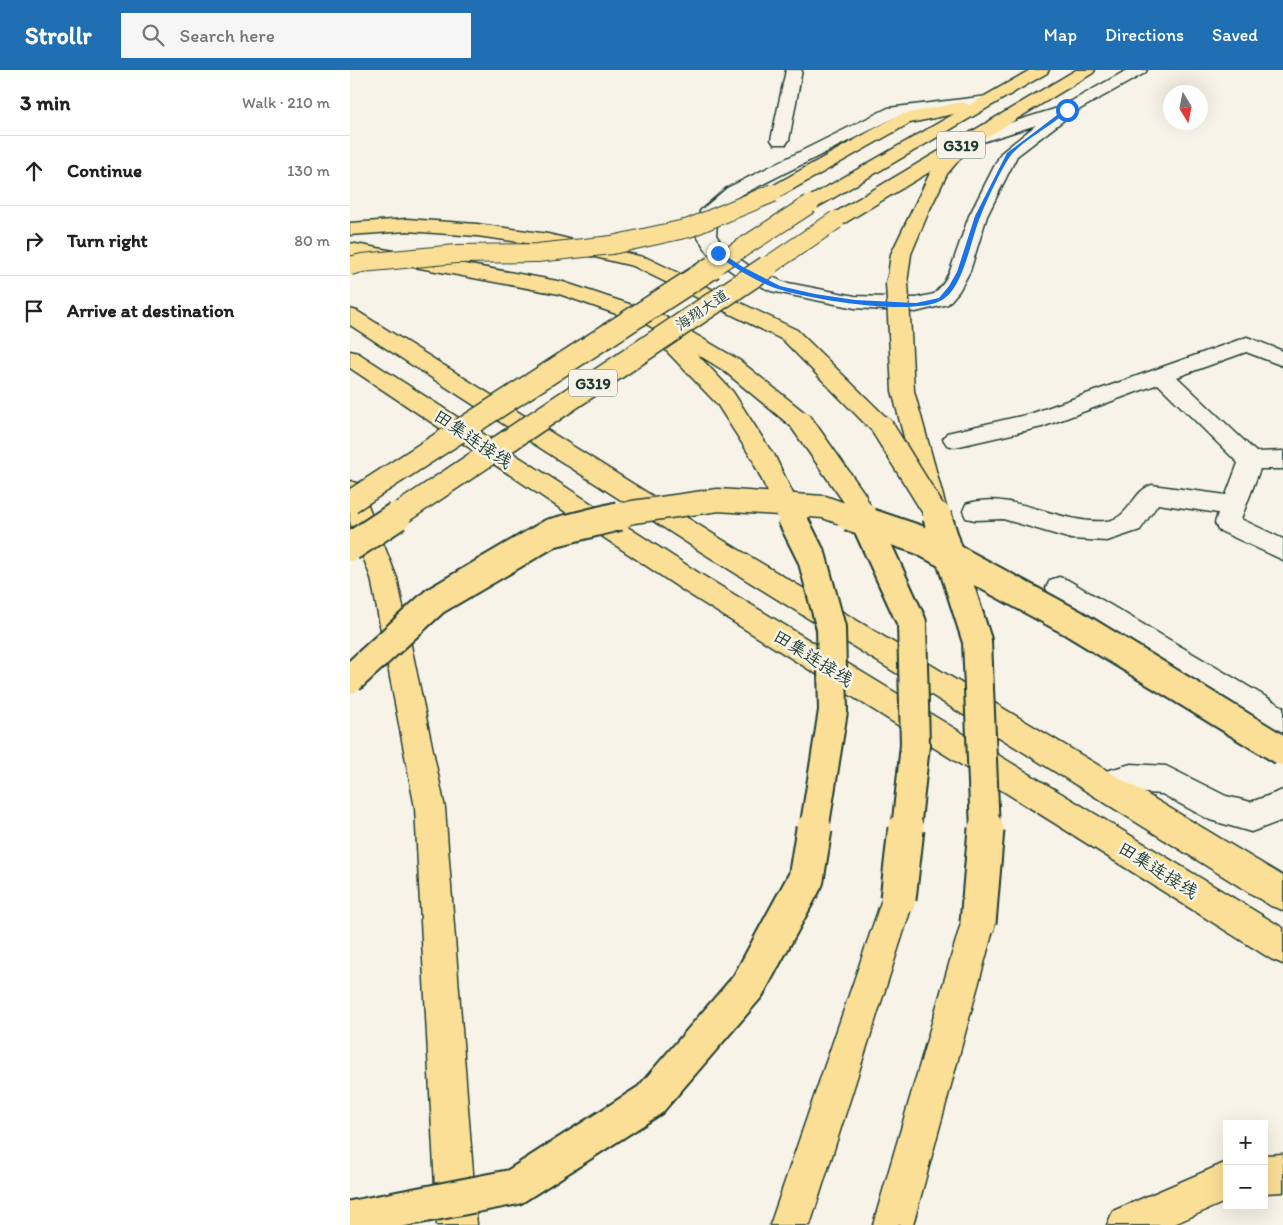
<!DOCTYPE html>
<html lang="en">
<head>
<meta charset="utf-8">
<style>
	:root { --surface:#fff; --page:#f6f6f6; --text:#222; --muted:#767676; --line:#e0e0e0; --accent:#1f6fb2 }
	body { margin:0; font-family:Itim,"LXGW WenKai TC",sans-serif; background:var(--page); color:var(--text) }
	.controls { position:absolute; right:15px; bottom:15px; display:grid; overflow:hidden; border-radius:0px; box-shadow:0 5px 20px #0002 }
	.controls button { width:45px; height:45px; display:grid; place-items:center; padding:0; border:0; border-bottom:1px solid var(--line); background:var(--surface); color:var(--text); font:25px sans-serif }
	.compass { position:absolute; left:813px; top:15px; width:45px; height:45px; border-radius:50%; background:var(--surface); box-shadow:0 5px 20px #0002; rotate:170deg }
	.stop { position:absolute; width:15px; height:15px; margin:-11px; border:4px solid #1a73e8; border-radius:50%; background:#fff }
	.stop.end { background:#1a73e8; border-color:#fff; box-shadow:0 1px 5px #0008 }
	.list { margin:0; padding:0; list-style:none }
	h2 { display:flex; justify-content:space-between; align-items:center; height:65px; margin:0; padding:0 20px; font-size:21px }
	h2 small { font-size:16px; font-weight:400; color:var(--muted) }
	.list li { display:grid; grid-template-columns:32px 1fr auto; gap:15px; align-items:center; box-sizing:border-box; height:70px; padding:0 20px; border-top:1px solid var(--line) }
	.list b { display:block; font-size:19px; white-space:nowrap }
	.list em { font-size:16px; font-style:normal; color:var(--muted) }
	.icon { flex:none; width:28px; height:28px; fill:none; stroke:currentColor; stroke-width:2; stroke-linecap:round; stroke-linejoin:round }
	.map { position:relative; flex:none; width:933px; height:1155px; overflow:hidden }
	header { display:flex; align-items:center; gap:30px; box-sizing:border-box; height:70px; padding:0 25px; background:var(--accent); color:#fff }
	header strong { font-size:24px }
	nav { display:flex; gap:28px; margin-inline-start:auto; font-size:18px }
	.search { width:350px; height:45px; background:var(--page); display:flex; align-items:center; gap:12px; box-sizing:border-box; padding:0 18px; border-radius:0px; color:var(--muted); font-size:19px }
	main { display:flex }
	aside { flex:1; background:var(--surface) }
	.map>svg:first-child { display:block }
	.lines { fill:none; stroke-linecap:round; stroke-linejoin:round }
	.minor-casing { stroke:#1f3d34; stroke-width:3 }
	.highway-casing { stroke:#1f3d34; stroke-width:3 }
	.minor { fill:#f7f3e8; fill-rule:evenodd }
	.highway { fill:#fbdf96; fill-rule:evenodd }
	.highway-bridge-far3-casing { stroke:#1f3d34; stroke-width:20; stroke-linecap:butt }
	.highway-bridge-far2-casing { stroke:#1f3d34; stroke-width:25; stroke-linecap:butt }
	.highway-bridge-far1-casing { stroke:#1f3d34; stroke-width:32; stroke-linecap:butt }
	.highway-bridge-casing { stroke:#1f3d34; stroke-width:39; stroke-linecap:butt }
	.highway-bridge-far3 { stroke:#fbdf96; stroke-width:18 }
	.highway-bridge-far2 { stroke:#fbdf96; stroke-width:22 }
	.highway-bridge-far1 { stroke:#fbdf96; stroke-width:28 }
	.highway-bridge { stroke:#fbdf96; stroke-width:35 }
	.route { fill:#1a73e8 }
	.labels { text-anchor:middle; stroke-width:5; stroke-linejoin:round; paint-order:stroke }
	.far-street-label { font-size:15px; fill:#1f3d34; stroke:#f7f3e8 }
	.shield { fill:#f7f3e8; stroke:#60746a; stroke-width:1 }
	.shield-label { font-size:16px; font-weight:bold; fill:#1f3d34 }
	.street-label { font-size:18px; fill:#1f3d34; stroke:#f7f3e8 }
</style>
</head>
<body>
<header>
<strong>Strollr</strong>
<div class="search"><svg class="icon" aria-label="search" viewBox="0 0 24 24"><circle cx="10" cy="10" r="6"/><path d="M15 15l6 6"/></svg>Search here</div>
<nav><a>Map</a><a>Directions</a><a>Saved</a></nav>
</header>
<main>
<aside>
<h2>3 min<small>Walk · 210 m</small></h2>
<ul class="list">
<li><svg class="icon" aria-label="ahead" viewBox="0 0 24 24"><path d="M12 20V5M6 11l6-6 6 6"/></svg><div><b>Continue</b></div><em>130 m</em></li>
<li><svg class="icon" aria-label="right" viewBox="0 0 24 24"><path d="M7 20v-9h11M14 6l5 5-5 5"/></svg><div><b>Turn right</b></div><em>80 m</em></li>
<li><svg class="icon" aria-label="arrive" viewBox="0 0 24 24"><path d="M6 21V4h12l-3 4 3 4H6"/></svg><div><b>Arrive at destination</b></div></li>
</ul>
</aside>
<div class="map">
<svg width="933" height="1155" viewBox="0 0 933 1155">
	<rect width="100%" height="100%" fill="#f7f3e8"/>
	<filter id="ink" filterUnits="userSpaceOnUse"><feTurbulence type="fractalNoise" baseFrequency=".02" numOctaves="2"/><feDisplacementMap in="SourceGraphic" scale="10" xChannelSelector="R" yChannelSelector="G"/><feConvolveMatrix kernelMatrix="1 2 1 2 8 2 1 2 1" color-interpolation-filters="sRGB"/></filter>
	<g filter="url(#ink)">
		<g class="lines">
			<defs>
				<g id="minor">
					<path d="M436,0H452L439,70L436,74H424L421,70Z"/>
					<path d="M777,0H797L795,3L723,43L667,86L637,146L620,201L609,221L598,234L566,242L505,238L421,221L384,203L361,187L346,165L350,141L377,118L538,38L638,26L644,28L646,31L644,34L638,36L548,46L389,126L368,143L366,165L375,179L398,195L433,212L505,226L566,228L584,224L593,214L600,201L619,146L651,83L686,55L617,77L611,76L608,72L611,68L711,37Z"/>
					<path d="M897,267L933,281V296L896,282L827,307L906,382L933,381V399H910L891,449L933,469V490L868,460L865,453L868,443L808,434L790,460L757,471L721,469L653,449L625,450L616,448L613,441L616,434C663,419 708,455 756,451C780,449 782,421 802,415L876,425L888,393L808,314L692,357L605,377L597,375L593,369L597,363L680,344Z"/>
					<path d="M709,507L718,510L933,637V665L923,661L700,526L696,518L700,510Z"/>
					<path d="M781,694L816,696L876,726L901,732L933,720V750L901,762L860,750L812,724L781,722L753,729L742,725L738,715L742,705Z"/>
				</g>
				<g id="highway">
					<path d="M680,0H699L697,3L466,138L460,140L454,138L451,134L454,130L604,44L560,53L429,127L423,128L417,127L414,123L417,119L549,45L612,32L619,35Z"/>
					<path d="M726,0H745L743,3L612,82L614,84L597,104L579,141L561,184L557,213L554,217L547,219L540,217L537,213L541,184L581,101L493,154L486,156L479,154L477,150L479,146Z"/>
					<path d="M57,149L127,154L198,164L297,188L447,260L540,351L543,357L540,363L532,365L524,363L433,270L283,196L198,176L127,166L57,161L0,165V153Z"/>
					<path d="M0,173L213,212L312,245L389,290L459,346L462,352L459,358L451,360L443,358L373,300L347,284L383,322L426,389L422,395L414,398L406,395L367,334L308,272L312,267L316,266L298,255L209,224L0,185Z"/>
					<path d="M0,239L7,241L371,469L933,806V840L921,836L353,483L0,255Z"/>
					<path d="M550,257L557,259L561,264L564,321L598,444L595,451L586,454L577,451L574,444L542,321L539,264L543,259Z"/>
					<path d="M0,281L8,283L352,505L933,858V894L921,889L334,521L0,298Z"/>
					<path d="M0,411L9,414L12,420L47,508L95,738L127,1155H87L65,738L21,508L0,452Z"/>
					<path d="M548,813L560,817L564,829L460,1155H420L532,829L536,817Z"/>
					<path d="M628,836L640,841L645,853L563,1155H523L611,853L616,841Z"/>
					<path d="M933,1084V1122L914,1123V1085Z"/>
					<path d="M877,1092V1131L822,1155H757L763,1141Z"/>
				</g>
			</defs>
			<use href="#minor" class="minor-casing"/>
			<use href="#highway" class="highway-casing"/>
			<use href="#minor" class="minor"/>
			<use href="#highway" class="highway"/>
			<defs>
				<g id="highway-bridge-far3">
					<path d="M0,196L12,193L106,184L187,183L262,175L339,158L423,123"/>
					<path d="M361,198L460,134"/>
					<path d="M415,198L486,150"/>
				</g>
				<g id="highway-bridge-far2">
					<path d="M547,213L550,264"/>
					<path d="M451,352L505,429L513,447"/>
					<path d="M532,357L588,447"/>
					<path d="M414,389L442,447"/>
					<path d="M0,432L363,197"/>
					<path d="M45,447L417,197"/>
					<path d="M264,447L283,442L368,430L474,437L502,447"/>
				</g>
				<g id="highway-bridge-far1">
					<path d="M441,446L462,488L481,558L483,641L464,760"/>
					<path d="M499,446L570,470L723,553L933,681"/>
					<path d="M513,446L562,553L565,675L556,760"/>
					<path d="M587,446L627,571L635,760"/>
					<path d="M0,477L47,446"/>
					<path d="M0,609L85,531L201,463L269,446"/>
				</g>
				<g id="highway-bridge">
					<path d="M548,829L556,759"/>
					<path d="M628,853L636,759"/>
					<path d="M0,1149L164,1117L300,1030L398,916L456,809L464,759"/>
				</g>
			</defs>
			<use href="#highway-bridge-far3" class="highway-bridge-far3-casing"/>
			<use href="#highway-bridge-far2" class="highway-bridge-far2-casing"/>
			<use href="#highway-bridge-far1" class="highway-bridge-far1-casing"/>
			<use href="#highway-bridge" class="highway-bridge-casing"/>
			<use href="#highway-bridge-far3" class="highway-bridge-far3"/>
			<use href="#highway-bridge-far2" class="highway-bridge-far2"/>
			<use href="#highway-bridge-far1" class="highway-bridge-far1"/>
			<use href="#highway-bridge" class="highway-bridge"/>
		</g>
	</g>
	<path class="route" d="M715,39L719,40C703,55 675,69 662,84C654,93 636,132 631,145C621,167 614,218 592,230C564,247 459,229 428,219C409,213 380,196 365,183L370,182L393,197L430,216L465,224L505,230L566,233L589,228L599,216L607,202L625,146L657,83Z"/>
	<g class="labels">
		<g class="far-street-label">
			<text transform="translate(352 240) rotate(-34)" y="5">海翔大道</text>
		</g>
		<g class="shield">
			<rect x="587" y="61.5" width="48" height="27" rx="4"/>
			<rect x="219" y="299.5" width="48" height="27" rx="4"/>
		</g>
		<g class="shield-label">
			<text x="611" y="81">G319</text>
			<text x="243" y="319">G319</text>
		</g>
		<g class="street-label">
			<text transform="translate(123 369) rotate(34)" y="6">田集连接线</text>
			<text transform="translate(463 588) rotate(32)" y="6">田集连接线</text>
			<text transform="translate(808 800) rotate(32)" y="6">田集连接线</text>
		</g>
	</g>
</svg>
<div class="controls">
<button>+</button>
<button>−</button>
</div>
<svg class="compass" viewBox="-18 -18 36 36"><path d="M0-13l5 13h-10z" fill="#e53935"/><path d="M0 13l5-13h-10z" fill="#767676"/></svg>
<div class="stop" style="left:717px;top:40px"></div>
<div class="stop end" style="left:368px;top:183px"></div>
</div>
</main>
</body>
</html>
